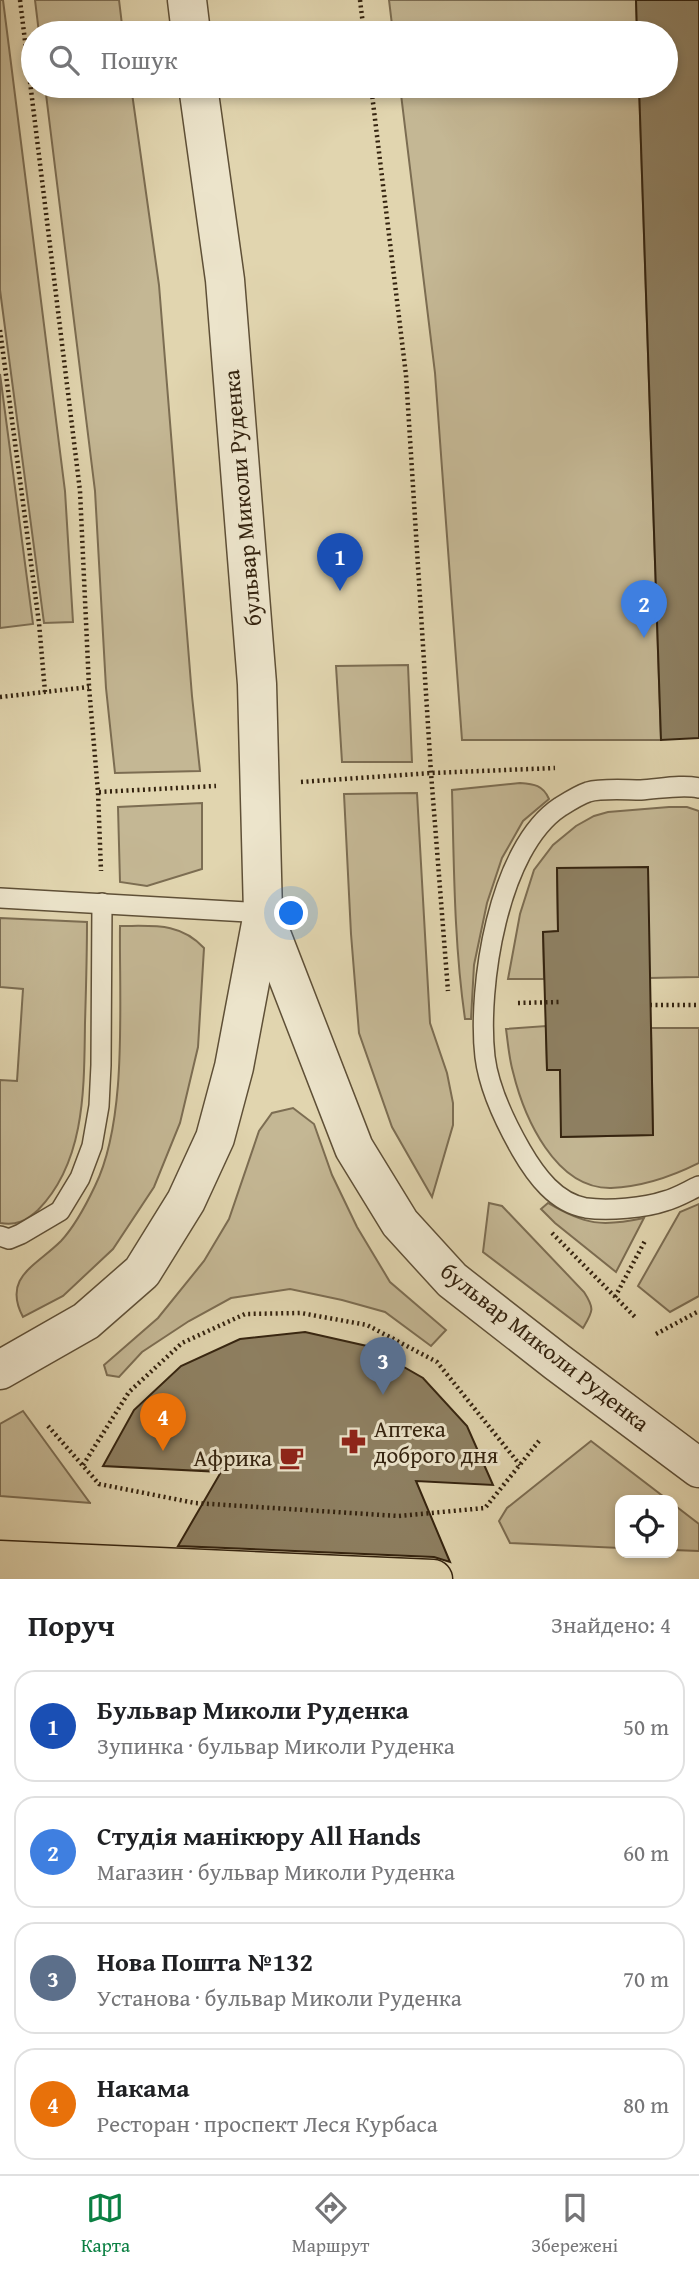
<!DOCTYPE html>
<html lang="uk">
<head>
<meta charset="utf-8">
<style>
	:root { --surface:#fff; --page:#f2f2f2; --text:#202124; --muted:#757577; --line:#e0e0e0; --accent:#0b8043 }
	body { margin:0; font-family:"Gentium Book Plus",serif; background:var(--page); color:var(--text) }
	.controls { position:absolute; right:21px; bottom:21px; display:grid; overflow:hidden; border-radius:14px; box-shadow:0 4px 10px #0003 }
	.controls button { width:63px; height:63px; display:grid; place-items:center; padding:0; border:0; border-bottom:2px solid var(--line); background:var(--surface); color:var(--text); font:35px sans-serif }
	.you { position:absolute; left:292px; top:914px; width:24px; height:24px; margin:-18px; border:5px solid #fff; border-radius:50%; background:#1a73e8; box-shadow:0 0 0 10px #1a73e833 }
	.badge { display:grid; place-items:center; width:46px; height:46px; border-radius:50%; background:var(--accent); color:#fff; font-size:23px; font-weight:700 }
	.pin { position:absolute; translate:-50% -58px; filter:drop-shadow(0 2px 4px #0008) }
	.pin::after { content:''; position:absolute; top:37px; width:24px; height:21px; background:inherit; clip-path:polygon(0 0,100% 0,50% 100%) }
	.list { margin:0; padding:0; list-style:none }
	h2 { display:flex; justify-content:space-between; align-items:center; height:91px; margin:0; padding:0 28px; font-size:30px }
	h2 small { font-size:23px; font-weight:400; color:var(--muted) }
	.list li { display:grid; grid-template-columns:46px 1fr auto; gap:21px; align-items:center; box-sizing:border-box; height:112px; margin:0 14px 14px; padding:0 14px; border:2px solid var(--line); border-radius:21px }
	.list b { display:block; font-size:26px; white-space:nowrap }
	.list p { margin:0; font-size:23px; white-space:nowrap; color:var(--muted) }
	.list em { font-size:23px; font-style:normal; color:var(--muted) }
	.icon { flex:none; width:38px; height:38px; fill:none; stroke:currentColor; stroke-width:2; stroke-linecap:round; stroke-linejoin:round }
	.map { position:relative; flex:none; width:699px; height:1579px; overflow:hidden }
	.search { position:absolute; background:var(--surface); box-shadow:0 4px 10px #0003; left:21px; right:21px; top:21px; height:77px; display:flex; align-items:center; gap:18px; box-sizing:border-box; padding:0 24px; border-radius:38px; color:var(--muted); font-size:26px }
	.sheet { height:595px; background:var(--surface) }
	nav { display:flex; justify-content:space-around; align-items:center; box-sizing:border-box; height:98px; border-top:2px solid var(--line); background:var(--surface); font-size:19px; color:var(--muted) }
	nav a { display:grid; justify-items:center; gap:4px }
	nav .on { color:var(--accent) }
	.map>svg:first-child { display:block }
	.green { fill:#c4b794; stroke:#7c6d52; stroke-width:2 }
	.building { fill:#8e8062; stroke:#34230f; stroke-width:2 }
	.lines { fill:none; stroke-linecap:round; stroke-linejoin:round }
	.service-casing { stroke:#5f5037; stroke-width:22 }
	.tertiary-casing { stroke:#5f5037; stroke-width:41 }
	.primary-casing { stroke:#34230f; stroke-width:41 }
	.path { stroke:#34230f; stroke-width:4.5; stroke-dasharray:2 3.5; stroke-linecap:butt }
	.service { stroke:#ece4cb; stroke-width:19 }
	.tertiary { stroke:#ece4cb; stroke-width:38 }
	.primary { stroke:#e1d5af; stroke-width:38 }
	.labels { text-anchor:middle; stroke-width:6; stroke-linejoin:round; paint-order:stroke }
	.street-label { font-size:23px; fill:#34230f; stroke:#ece4cb }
	.poi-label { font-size:23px; fill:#34230f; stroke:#ece4cb; text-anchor:start }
</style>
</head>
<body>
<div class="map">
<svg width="699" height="1579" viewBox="0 0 699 1579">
	<rect width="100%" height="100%" fill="#e1d5af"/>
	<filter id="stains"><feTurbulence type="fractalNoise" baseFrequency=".00286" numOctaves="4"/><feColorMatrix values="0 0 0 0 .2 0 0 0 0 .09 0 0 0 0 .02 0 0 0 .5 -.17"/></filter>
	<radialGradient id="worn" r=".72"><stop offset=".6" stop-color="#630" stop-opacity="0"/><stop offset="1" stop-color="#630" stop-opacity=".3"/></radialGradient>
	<g class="green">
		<path d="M0,0H3L65,491L73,622L44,623L0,290Z"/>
		<path d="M35,0H119L123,33H39Z"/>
		<path d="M389,0H636L637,33H393Z"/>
		<path d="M45,86H131L159,285L192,696L200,771L115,773L106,688L95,491Z"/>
		<path d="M400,86H639L661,740H462L435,373Z"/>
		<path d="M0,374L33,624L0,628Z"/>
		<path d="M408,665L412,762H342L336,666Z"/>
		<path d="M520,783C534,784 543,785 549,799L523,821L502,858L487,903L474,965L471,1019H465C454,943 454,866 452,790Z"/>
		<path d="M417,793L430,1023L447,1073L453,1103V1125L432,1197L392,1127L359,1033L351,934L344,794Z"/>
		<path d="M202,803V869L147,886L120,882L118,807Z"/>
		<path d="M669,807H687L699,811V977L649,978L648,868H557L558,931L543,933L544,979H508L520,914L534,870L553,845L576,826L594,816L608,812Z"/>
		<path d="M0,918L87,922C87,956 86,990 85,1023C84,1087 86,1161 38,1210C26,1221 16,1226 0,1223V1080L17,1081L23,989L0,987Z"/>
		<path d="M120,926C153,926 180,922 204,948L198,1047L180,1123L154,1187L113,1249L63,1296L23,1317C2,1277 36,1266 61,1241C75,1226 86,1205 95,1186C128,1119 119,1001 120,926Z"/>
		<path d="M546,1026L547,1070H560L562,1137L653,1135L651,1028H699V1163C671,1177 642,1187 611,1188C555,1189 524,1117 513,1072C509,1058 508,1043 506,1029Z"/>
		<path d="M293,1108L314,1124L332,1175L357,1227L390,1282L446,1330L431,1346L385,1312L342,1300L290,1289L231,1298L189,1321L142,1352L119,1377L107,1375L104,1365L158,1318L204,1261L229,1219L259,1131L272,1113Z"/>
		<path d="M489,1203L502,1206L584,1292C595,1309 593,1311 583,1328L483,1252Z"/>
		<path d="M548,1203C585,1225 602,1227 644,1218L616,1272L555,1223L541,1209Z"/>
		<path d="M699,1204V1296L670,1312L638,1286L680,1212Z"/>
		<path d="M23,1411L90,1503H91L0,1496V1424Z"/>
		<path d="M591,1441L668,1500H620V1548L510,1543L499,1521L507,1508Z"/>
		<path d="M673,1504L699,1524V1551L673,1550Z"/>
	</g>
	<g class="building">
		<path d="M636,0H699V738L661,740L639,86H666V33H637Z"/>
		<path d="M648,867L653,1135L561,1137L560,1070H547L543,932L558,931L557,868Z"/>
		<path d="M305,1332L367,1346L423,1378L467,1426L493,1485L416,1481L450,1562L434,1557L178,1546L221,1472L103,1466L134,1410L181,1366L240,1339Z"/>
	</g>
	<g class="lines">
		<defs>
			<g id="service">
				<path d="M699,788C682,784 659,789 641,790C626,790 602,788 588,792C579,795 568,802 560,807C498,848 477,988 485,1057C489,1089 505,1122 521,1150C536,1176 556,1203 586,1208C608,1211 645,1208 665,1201C677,1198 688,1191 699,1186"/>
				<path d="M0,898L263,913"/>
				<path d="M0,1236L9,1239L21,1234L60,1211L80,1178L92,1146L99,1106L101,1065L102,903"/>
			</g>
			<g id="tertiary">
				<path d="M187,0L191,33"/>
				<path d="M263,913L354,1148L400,1223L452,1280L557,1362L699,1468"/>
				<path d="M0,1370L86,1321L142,1272L186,1201L215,1138L234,1067L263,913L257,684L225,280L198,86"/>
			</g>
			<path id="primary" d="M0,1560L433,1579"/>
		</defs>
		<use href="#service" class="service-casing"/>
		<use href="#tertiary" class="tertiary-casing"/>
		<use href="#primary" class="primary-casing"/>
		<g class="path">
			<path d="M20,0L80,491L89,687L98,792L101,871"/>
			<path d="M360,0L364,33"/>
			<path d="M371,86L406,375L431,773L448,991"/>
			<path d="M0,330L39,623L45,692"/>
			<path d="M0,697L89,687"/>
			<path d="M301,782L431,773L555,768"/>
			<path d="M99,792L216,786"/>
			<path d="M518,1003L559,1002"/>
			<path d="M650,1005H699"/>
			<path d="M552,1233L635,1317"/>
			<path d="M615,1297L646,1239"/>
			<path d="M656,1334L699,1311"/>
			<path d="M48,1426L99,1484L195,1503L398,1516L485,1508L539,1441"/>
			<path d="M83,1465L129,1392L182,1343L245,1314L301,1313L367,1325L437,1362L520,1465"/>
		</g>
		<use href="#service" class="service"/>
		<use href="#tertiary" class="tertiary"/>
		<use href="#primary" class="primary"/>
	</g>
	<defs>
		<symbol id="pharmacy-bare" viewBox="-9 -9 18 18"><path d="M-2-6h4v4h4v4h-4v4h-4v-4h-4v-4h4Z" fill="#8f2418" stroke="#ece4cb" stroke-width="2.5" paint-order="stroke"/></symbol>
		<symbol id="cafe-bare" viewBox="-9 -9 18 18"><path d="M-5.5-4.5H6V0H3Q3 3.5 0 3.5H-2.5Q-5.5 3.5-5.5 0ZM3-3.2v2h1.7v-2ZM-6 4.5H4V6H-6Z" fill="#8f2418" stroke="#ece4cb" stroke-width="2.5" paint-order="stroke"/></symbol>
	</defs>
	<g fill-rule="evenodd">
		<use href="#pharmacy-bare" x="336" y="1424" width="35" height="35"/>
		<use href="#cafe-bare" x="274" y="1440" width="35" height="35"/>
	</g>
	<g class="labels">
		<g class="street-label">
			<text transform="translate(242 498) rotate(-95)" y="8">бульвар Миколи Руденка</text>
			<text transform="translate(545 1347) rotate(38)" y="8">бульвар Миколи Руденка</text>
		</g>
		<g class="poi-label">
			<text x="374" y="1437">Аптека<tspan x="374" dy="26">доброго дня</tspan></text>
			<text x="272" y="1466" text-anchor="end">Африка</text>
		</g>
	</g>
	<rect width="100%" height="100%" filter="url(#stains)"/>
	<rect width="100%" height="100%" fill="url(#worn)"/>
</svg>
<div class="controls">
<button><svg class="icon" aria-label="locate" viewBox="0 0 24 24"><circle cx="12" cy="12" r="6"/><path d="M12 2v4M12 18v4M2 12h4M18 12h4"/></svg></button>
</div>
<div class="you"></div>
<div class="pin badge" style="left:340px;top:591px;background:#1a4fb4">1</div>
<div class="pin badge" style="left:644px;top:638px;background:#3f7fe0">2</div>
<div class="pin badge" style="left:383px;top:1395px;background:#5c6f8a">3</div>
<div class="pin badge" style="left:163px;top:1451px;background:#e8710a">4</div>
<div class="search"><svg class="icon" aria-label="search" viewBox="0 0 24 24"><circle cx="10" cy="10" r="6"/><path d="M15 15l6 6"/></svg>Пошук</div>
</div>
<section class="sheet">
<h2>Поруч<small>Знайдено: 4</small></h2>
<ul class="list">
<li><span class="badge" style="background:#1a4fb4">1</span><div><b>Бульвар Миколи Руденка</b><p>Зупинка · бульвар Миколи Руденка</p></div><em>50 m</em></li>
<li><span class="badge" style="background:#3f7fe0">2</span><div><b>Студія манікюру All Hands</b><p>Магазин · бульвар Миколи Руденка</p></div><em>60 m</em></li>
<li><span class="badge" style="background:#5c6f8a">3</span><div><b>Нова Пошта №132</b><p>Установа · бульвар Миколи Руденка</p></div><em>70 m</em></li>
<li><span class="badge" style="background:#e8710a">4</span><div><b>Накама</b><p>Ресторан · проспект Леся Курбаса</p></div><em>80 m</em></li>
</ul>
</section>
<nav>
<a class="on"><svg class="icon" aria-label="map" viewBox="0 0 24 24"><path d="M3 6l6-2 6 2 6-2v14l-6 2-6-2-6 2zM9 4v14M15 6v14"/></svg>Карта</a>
<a><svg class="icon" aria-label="directions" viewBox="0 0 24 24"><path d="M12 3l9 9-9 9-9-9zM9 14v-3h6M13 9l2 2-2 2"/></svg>Маршрут</a>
<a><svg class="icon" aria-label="saved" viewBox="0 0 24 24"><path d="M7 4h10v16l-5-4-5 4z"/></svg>Збережені</a>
</nav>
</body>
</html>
